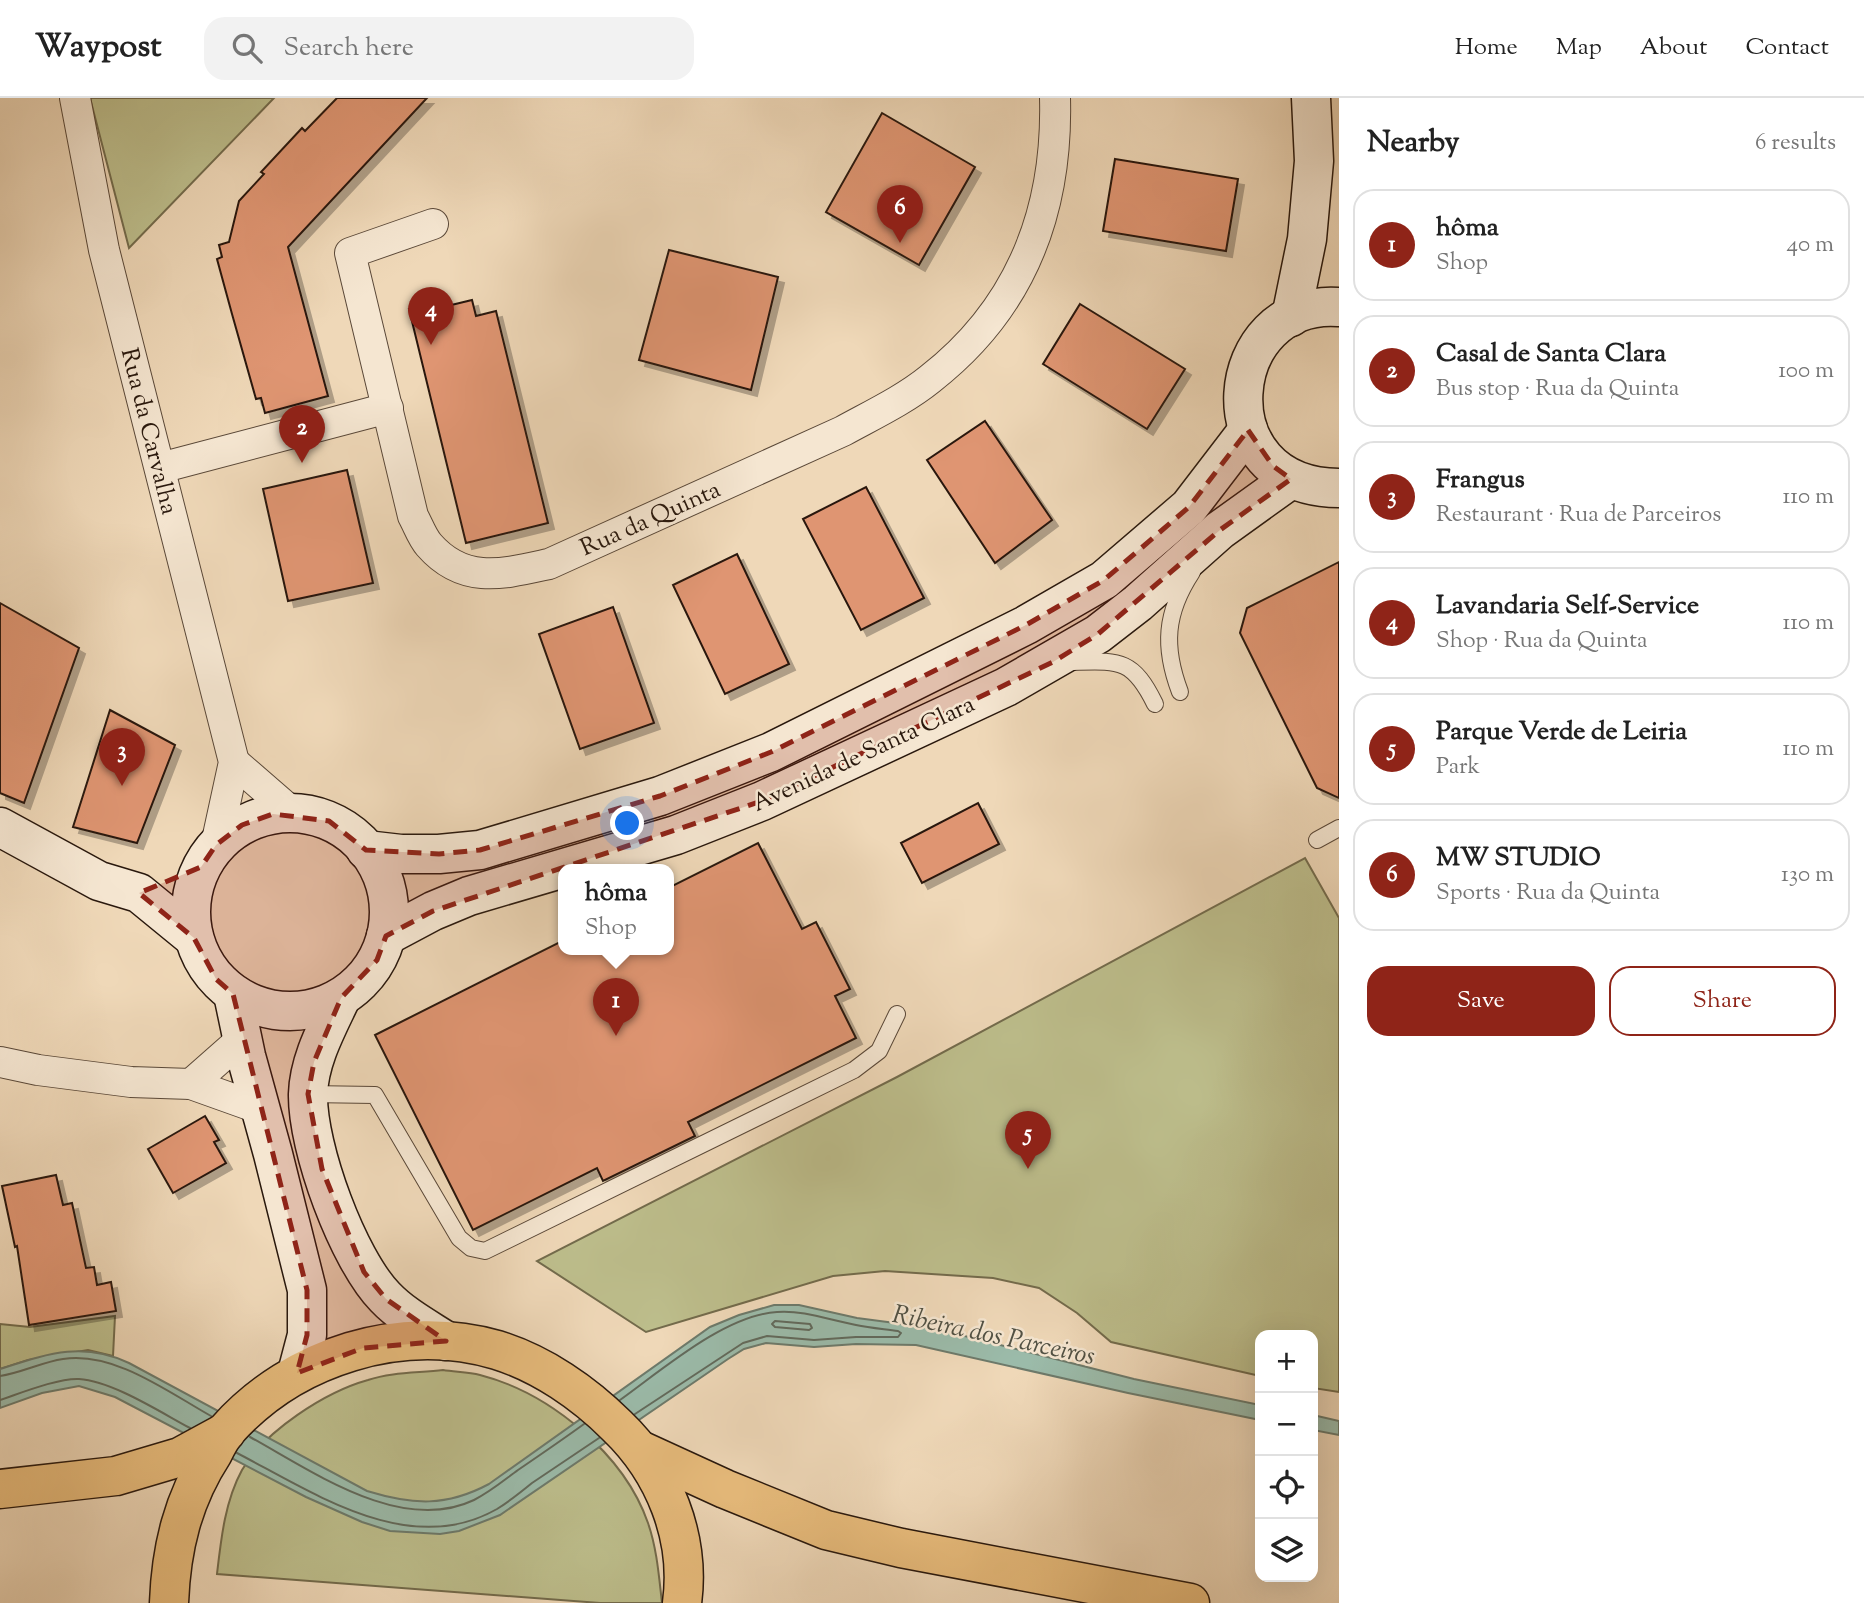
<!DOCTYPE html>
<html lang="en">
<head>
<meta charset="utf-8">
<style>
	:root { --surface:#fff; --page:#f2f2f2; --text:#222; --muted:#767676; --line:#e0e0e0; --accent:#8f2418 }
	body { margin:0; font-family:"Sorts Mill Goudy",serif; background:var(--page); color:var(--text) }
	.controls { position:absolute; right:21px; bottom:21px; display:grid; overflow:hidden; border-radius:14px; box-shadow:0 7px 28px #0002 }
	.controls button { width:63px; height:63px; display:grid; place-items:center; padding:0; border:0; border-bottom:2px solid var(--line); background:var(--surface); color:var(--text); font:35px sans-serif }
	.you { position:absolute; left:628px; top:726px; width:24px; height:24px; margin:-18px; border:5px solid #fff; border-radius:50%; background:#1a73e8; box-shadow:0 0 0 10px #1a73e833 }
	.badge { display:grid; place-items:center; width:46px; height:46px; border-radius:50%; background:var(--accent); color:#fff; font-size:23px; font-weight:700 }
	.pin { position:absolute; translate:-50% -58px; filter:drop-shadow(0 2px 4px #0008) }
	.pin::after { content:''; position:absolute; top:37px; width:24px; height:21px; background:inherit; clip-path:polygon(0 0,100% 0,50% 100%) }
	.popup { position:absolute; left:558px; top:766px; width:116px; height:91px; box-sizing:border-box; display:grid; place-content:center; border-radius:14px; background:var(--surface); filter:drop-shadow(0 2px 5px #0005); font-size:23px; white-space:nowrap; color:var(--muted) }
	.popup b { font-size:26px; color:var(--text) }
	.popup::after { content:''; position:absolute; left:50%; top:100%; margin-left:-14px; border:14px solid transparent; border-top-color:var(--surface) }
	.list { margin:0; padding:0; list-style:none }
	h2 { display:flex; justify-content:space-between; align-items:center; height:91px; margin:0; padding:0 28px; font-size:30px }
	h2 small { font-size:23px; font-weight:400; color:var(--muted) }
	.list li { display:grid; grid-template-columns:46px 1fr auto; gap:21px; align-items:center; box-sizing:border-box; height:112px; margin:0 14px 14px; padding:0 14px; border:2px solid var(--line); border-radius:21px }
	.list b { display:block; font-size:26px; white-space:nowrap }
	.list p { margin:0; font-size:23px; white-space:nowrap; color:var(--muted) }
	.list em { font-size:23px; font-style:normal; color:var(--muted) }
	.actions { display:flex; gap:14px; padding:21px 28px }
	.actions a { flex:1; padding:16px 0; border:2px solid var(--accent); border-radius:21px; text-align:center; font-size:24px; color:var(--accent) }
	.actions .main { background:var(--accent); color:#fff }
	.icon { flex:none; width:38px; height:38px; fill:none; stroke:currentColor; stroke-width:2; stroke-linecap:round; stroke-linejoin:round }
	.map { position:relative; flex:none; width:1339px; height:1505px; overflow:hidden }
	header { display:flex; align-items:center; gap:42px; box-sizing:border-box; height:98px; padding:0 35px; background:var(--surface); border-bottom:2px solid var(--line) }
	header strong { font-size:33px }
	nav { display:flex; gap:38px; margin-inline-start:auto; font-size:24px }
	.search { width:490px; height:63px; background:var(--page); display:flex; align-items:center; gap:18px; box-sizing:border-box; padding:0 24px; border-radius:21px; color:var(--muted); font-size:26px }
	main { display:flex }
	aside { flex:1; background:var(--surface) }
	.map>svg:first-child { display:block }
	.green { fill:#bdbe8c; stroke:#736b4c; stroke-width:2 }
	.water { fill:#9bbbaa; stroke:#6d7a6b; stroke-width:2 }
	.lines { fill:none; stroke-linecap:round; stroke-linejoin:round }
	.shore { stroke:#626a5c; stroke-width:2 }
	.building { fill:#df9572; stroke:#29180d; stroke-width:2; filter:url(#shadow) }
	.service-casing { stroke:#5a4838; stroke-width:18 }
	.minor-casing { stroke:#5a4838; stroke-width:32 }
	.secondary-casing { stroke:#29180d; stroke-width:41 }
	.primary-casing { stroke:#29180d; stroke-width:41 }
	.motorway-casing { stroke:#29180d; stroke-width:41 }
	.service { stroke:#f5e6d1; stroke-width:16 }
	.minor { stroke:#f5e6d1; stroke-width:30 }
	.secondary { stroke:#f5e6d1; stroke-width:38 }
	.primary { stroke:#e8bc7c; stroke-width:38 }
	.motorway { stroke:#e8bc7c; stroke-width:38 }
	.marked { fill:#8f2418; fill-opacity:0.2; stroke:#8f2418; stroke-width:5; stroke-dasharray:14 9; stroke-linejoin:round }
	.labels { text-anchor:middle; stroke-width:5; stroke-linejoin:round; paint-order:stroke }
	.street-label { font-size:24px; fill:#29180d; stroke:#f5e6d1 }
	.water-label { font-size:26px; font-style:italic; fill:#515144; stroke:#f5e6d1 }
</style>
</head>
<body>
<header>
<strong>Waypost</strong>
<div class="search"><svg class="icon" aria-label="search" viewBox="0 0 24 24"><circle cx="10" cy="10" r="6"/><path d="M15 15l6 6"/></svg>Search here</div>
<nav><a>Home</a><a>Map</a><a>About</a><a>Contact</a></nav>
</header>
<main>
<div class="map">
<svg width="1339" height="1505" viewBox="0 0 1339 1505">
	<defs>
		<filter id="shadow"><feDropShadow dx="6" dy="6" stdDeviation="0" flood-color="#0004"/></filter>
	</defs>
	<rect width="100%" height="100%" fill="#efd8b8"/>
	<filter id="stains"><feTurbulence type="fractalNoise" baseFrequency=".00286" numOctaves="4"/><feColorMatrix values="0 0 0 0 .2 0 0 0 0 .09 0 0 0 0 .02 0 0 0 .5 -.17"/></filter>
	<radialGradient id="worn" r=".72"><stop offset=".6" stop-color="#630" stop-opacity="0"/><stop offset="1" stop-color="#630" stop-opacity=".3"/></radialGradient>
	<g class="green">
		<path d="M90,0H274L129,150Z"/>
		<path d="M1305,760L1339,820V1294L1313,1290V1237H1260V1278L1111,1244L1077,1215L1039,1190L993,1180L885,1173L833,1178L646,1234L537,1163L897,979Z"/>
		<path d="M115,1218L113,1258L88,1252L28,1262L0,1271V1226L30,1229Z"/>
		<path d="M443,1272C455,1274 468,1274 480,1277C550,1295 624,1356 648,1425C657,1451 659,1479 662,1505H600L217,1476C221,1441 225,1403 242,1372C265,1333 325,1294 368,1282C391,1274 418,1275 443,1272Z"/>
	</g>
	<g class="water">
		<path d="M774,1207H799L857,1220L933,1230L1134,1281L1260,1307V1322L1128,1295L916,1247L856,1246L814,1249L766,1245L744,1251L728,1261L500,1417L459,1433L440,1436L390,1433L362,1424L306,1399L115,1299L79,1288L42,1295L0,1310V1271C47,1256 82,1243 129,1265L367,1393C413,1407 446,1409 489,1386L710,1229L739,1217Z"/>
		<path d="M1313,1317L1339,1323V1337L1313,1332Z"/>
	</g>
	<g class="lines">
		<g class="shore">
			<path d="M775,1223L810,1226L812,1230L809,1232L775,1229L772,1226Z"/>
			<path d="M0,1278C21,1275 42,1264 63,1261C114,1253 168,1294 211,1318"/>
			<path d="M0,1302C21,1295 58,1280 79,1281C112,1283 160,1314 190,1330"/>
			<path d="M620,1302C662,1272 725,1217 777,1214C804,1212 829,1222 856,1227C870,1230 884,1231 898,1233L901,1235L898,1239H856L814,1242L767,1238L743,1245L635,1316"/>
			<path d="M250,1339C312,1373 401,1437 474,1402C490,1394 503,1383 518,1372C540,1357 562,1342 584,1326"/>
			<path d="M237,1355C314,1395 410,1461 497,1411C510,1403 521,1394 532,1385C554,1370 577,1355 599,1340"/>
		</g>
	</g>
	<g class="building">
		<path d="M337,0H427L288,149L328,298L265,315L261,300L256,301L232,216L217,161L222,159L219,147L229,144L239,103L264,76L261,74L302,30L305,33Z"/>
		<path d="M882,15L975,69L919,167L826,114Z"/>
		<path d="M1115,61L1238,81L1226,153L1103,133Z"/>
		<path d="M669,152L778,179L751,292L639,262Z"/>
		<path d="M472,202L476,218L496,213L548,425L466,445L409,211L442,203L443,209Z"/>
		<path d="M1080,206L1185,271L1147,331L1043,266Z"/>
		<path d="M985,323L1052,422L995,465L927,362Z"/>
		<path d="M347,372L373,485L288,503L263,391Z"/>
		<path d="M866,389L924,500L861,532L803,421Z"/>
		<path d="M737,456L789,566L725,596L673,487Z"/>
		<path d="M1339,464V700L1317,690L1240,535L1247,510Z"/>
		<path d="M0,505L79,550L24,705L0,695Z"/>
		<path d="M613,509L654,625L580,651L539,536Z"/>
		<path d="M110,612L175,647L137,745L73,729Z"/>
		<path d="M978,705L999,746L922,785L901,745Z"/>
		<path d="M758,745L802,831L816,824L850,891L835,898L856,940L688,1024L695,1038L603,1083L597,1070L473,1132L375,937L564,842V852H668V790Z"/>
		<path d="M205,1018L219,1042L214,1044L226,1065L173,1095L148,1051Z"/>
		<path d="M56,1077L63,1107L72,1105L86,1170L94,1169L97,1187L111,1184L116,1213L29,1227L17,1148L15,1149L2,1088Z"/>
	</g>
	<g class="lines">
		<defs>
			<g id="service">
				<path d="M1069,564C1118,563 1132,559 1155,606"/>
				<path d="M1180,594C1163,549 1165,515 1192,474"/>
				<path d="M1317,742L1339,730"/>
				<path d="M308,996L375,997L459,1140L471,1150L485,1153L854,972L879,953L897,916"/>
			</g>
			<g id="minor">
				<path d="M75,0L104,152L234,664L216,747"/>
				<path d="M433,126L350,155L413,418C418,427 422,439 429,447C464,487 503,476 549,466L843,333C872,317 904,302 930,281C1021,210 1058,114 1055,0"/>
				<path d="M160,370L388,310"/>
				<path d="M234,664L294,716"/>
				<path d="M0,964L38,972L131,984L191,986L261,1011"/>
				<path d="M191,986L242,941"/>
			</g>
			<g id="secondary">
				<path d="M1339,209C1221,200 1202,389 1339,390"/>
				<path d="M1291,219L1307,141L1314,63L1311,0"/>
				<circle cx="290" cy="814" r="99"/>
				<path d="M0,729L99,783L139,795L194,840"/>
				<path d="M366,752L401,756H439L480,752L660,698L771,654L1026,527L1104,482L1189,409L1248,332"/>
				<path d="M386,838L433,813L469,798L676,737L762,703L1006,589L1098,536L1138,505L1220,432L1291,381"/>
				<path d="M233,896L246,958L273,1056L307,1192V1237L297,1275"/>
				<path d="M341,900C327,930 309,962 308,996C307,1050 348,1161 385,1199C402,1217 426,1230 446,1243"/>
			</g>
			<path id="primary" d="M169,1505C171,1450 183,1401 213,1355C217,1347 221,1339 227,1332C293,1258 401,1224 497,1252C542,1266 584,1295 617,1328C664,1373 691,1439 682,1505"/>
			<g id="motorway">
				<path d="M642,1353L725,1391L826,1432L901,1450L1190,1505"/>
				<path d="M0,1391L116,1378L180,1359L226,1334"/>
			</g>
		</defs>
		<use href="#service" class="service-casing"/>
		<use href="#minor" class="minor-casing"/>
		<use href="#secondary" class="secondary-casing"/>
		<use href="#primary" class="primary-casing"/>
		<use href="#motorway" class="motorway-casing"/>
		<use href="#service" class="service"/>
		<use href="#minor" class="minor"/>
		<use href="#secondary" class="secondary"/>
		<use href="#primary" class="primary"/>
		<use href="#motorway" class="motorway"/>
	</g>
	<path class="marked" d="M1248,332L1273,368L1291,381L1220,432L1098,536L1053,564L762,703L433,813L386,838L377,862L341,900L314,964L308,996L322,1071L364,1174L386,1201L446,1243L363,1250L297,1275L307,1237V1192L233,896L216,881L194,840L139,795L201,769L216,747L242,727L273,716L329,723L366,752L439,756L480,752L660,698L771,654L1026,527L1104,482L1189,409Z"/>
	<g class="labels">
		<g class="street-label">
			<text transform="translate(150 333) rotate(76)" y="8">Rua da Carvalha</text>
			<text transform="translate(650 420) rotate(-24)" y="8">Rua da Quinta</text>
			<text transform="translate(863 655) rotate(-25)" y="8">Avenida de Santa Clara</text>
		</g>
		<g class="water-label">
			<text transform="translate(994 1236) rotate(12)" y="9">Ribeira dos Parceiros</text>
		</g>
	</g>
	<rect width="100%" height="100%" filter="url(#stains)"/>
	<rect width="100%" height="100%" fill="url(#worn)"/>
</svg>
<div class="controls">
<button>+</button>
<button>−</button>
<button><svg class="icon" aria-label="locate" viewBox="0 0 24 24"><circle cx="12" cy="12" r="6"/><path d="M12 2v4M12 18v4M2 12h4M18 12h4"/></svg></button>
<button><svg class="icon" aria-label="layers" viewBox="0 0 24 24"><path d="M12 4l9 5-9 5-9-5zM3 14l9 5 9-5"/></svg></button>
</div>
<div class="you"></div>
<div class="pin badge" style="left:616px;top:938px">1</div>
<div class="popup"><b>hôma</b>Shop</div>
<div class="pin badge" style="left:302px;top:365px">2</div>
<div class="pin badge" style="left:122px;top:688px">3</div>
<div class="pin badge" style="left:431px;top:247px">4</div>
<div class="pin badge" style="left:1028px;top:1071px">5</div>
<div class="pin badge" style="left:900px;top:145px">6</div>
</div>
<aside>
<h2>Nearby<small>6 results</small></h2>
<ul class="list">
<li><span class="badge">1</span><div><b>hôma</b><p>Shop</p></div><em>40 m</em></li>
<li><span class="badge">2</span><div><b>Casal de Santa Clara</b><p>Bus stop · Rua da Quinta</p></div><em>100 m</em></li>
<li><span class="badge">3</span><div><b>Frangus</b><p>Restaurant · Rua de Parceiros</p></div><em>110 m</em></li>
<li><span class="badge">4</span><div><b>Lavandaria Self-Service</b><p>Shop · Rua da Quinta</p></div><em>110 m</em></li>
<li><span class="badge">5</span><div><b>Parque Verde de Leiria</b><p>Park</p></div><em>110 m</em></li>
<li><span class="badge">6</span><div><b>MW STUDIO</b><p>Sports · Rua da Quinta</p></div><em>130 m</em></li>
</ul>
<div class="actions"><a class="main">Save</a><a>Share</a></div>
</aside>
</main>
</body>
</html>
